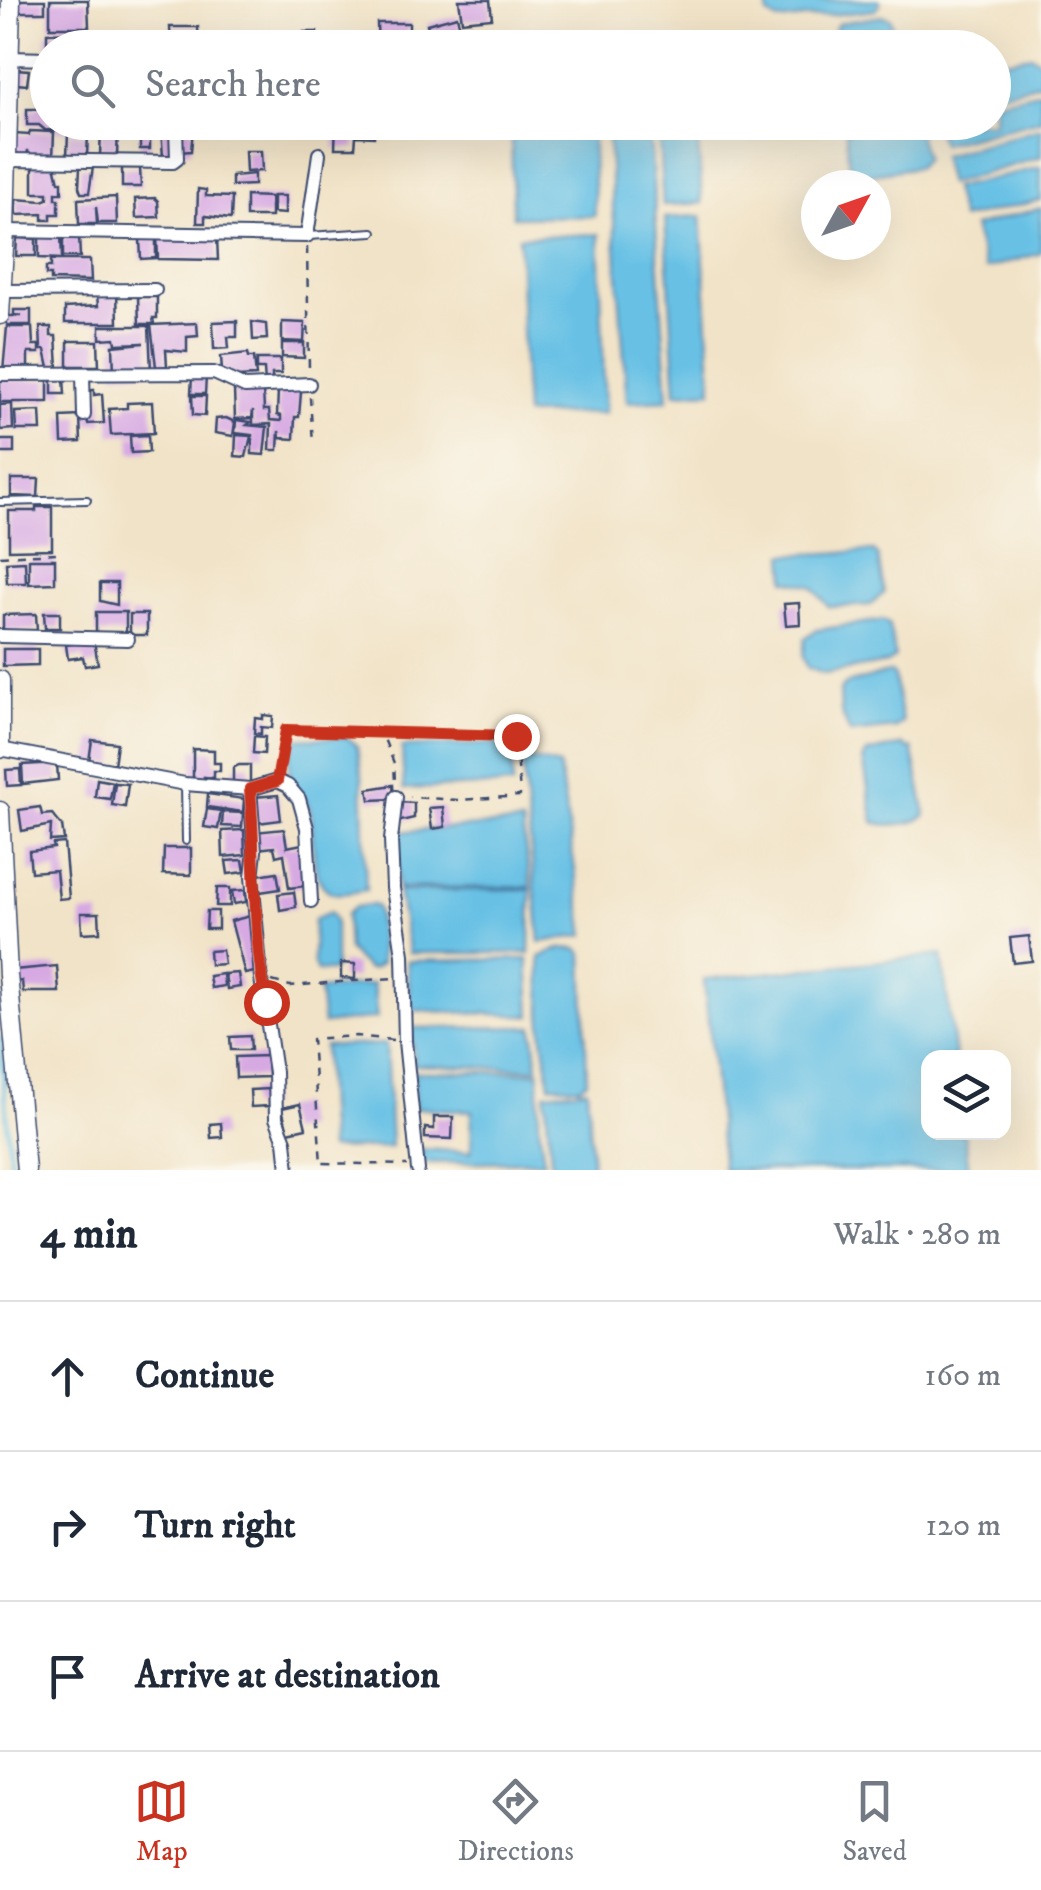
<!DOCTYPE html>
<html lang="en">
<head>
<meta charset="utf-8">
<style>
	:root { --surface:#fff; --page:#f6f6f7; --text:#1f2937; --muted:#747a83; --line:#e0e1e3; --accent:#c8321e }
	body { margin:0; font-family:"IM FELL DW Pica",serif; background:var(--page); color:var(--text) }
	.controls { position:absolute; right:30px; bottom:30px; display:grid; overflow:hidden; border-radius:20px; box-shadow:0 10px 40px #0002 }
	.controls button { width:90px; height:90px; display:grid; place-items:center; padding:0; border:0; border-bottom:2px solid var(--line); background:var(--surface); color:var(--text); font:50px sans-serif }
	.compass { position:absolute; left:801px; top:170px; width:90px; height:90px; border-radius:50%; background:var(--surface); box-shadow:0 10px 40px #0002; rotate:50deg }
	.stop { position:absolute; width:30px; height:30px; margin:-22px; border:8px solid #c8321e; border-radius:50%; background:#fff }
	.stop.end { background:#c8321e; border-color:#fff; box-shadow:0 2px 10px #0008 }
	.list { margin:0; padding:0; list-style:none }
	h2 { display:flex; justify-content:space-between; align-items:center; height:130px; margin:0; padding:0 40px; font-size:42px }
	h2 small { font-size:32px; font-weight:400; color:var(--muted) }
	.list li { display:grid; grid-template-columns:65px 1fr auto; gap:30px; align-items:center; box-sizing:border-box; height:150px; padding:0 40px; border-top:2px solid var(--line) }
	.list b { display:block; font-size:38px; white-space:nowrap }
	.list em { font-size:32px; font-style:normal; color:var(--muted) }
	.icon { flex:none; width:55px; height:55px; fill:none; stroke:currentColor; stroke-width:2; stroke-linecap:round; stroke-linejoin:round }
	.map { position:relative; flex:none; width:1041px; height:1170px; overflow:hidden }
	.search { position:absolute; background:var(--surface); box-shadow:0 10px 40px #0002; left:30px; right:30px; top:30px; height:110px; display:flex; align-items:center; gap:25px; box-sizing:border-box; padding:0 35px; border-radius:55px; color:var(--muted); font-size:38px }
	.sheet { height:580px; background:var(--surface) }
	nav { display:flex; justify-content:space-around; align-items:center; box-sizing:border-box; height:140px; border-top:2px solid var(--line); background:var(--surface); font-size:28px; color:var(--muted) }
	nav a { display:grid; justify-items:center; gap:5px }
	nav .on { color:var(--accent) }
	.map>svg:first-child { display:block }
	.water { fill:#68c1e5; stroke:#4278a2; stroke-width:2.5 }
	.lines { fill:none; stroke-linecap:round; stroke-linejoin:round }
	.stream { stroke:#68c1e5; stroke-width:4 }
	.building { fill:#d7a9e3 }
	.lane-casing { stroke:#3b4a6e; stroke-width:10 }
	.street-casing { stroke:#3b4a6e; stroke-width:16 }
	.secondary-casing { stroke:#3b4a6e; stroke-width:21 }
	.path { stroke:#3b4a6e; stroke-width:2.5; stroke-dasharray:8 8; stroke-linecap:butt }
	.lane { stroke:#fff; stroke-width:6 }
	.street { stroke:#fff; stroke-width:12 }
	.secondary { stroke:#fff; stroke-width:18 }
	.route { stroke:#c8321e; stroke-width:12 }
</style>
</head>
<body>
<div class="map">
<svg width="1041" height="1170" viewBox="0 0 1041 1170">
	<rect width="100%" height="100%" fill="#fbf7ec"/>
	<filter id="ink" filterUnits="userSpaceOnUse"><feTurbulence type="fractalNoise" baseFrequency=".01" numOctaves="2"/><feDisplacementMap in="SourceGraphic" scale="20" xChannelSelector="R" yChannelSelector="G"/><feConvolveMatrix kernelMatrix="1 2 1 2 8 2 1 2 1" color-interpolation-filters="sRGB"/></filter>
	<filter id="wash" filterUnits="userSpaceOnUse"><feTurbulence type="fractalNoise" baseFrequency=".0048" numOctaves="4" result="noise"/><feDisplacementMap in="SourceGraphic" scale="40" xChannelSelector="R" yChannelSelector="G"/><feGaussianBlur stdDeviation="2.25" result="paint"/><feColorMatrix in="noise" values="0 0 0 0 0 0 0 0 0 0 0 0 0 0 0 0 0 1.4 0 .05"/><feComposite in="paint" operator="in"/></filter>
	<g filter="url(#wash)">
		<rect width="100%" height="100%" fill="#f1e3c7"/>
		<g class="water">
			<path d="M768,0H880V5L875,10L778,21L768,15Z"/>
			<path d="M883,16L890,18L899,46L897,47H835V29L839,23Z"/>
			<path d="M1031,55L1041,62V83L994,94V62Z"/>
			<path d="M1041,91V120L941,144L935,123L994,122V102Z"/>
			<path d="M511,123H592L595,216L513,217Z"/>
			<path d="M607,123H649L668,400L627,402Z"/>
			<path d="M658,123H697L702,203L663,205Z"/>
			<path d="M845,123H915L925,158L917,167L860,176L849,167Z"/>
			<path d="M1041,128V157L948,184L941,156Z"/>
			<path d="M1041,167V200L961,219L953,188Z"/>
			<path d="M1041,208V253L985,269L973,227Z"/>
			<path d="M701,216L712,391L676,393L665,218Z"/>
			<path d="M599,234L605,413L525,415L519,237Z"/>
			<path d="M874,551L878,556L884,593L870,605L829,607L812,586L786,580L784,555Z"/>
			<path d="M883,620L889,624L895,657L887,663L824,674L808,668L803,657L805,638L817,630Z"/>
			<path d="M890,672L894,676L902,722L895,728L850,733L841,712L840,690L846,684Z"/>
			<path d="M347,737L357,746L362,775L366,890C357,891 342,895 334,893C306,885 316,830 310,810C307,798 299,792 290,784L289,760L295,739Z"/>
			<path d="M511,743L513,785L404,789L402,747Z"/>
			<path d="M904,745L907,749L912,748L926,815C915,825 888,827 874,822L863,759L867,753Z"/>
			<path d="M522,757L559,766L585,935L540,942Z"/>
			<path d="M522,823L531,887L398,888L397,832Z"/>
			<path d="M531,889L530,953H409L398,891Z"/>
			<path d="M372,905L376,906L378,912L381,963L373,969H367L348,950L346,915L354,907Z"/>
			<path d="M330,912L335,920V968L332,971H317L313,962L314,919Z"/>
			<path d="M561,948L578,949L583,954L587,1081L580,1087L550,1085L542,1030L540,957Z"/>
			<path d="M942,955L955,1057L928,1058V1132L964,1133L969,1170H723L704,979Z"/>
			<path d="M528,959L531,1016L411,1010L407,961Z"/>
			<path d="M373,984L377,1018L323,1024L319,990Z"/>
			<path d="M533,1027L538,1069L414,1065L411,1028Z"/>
			<path d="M386,1044L391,1147L329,1149L324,1046Z"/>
			<path d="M414,1072H539V1126L544,1161L422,1163V1149L471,1152L472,1111L415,1108Z"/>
			<path d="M587,1089L592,1170H552L545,1093Z"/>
		</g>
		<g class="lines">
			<path class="stream" d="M0,1037L11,1170"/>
		</g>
		<g id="blocks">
			<g class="building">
				<rect x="19" y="0" width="26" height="12"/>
				<path d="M50,0H88L89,27H50Z"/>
				<path d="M459,0H490L492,18L462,21Z"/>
				<path d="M457,16L464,45L433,48L427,24Z"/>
				<path d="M377,23H409V48H378Z"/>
				<path d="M170,27H198L199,48H171Z"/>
				<path d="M78,32V48H47V33Z"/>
				<path d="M304,32H317L316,48H304Z"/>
				<path d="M15,69L29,70L27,85L16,84Z"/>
				<path d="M37,105H48V122H84V131L45,130L39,125H27V109H37Z"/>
				<path d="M336,122H382V130H374V137L356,136L355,148H335Z"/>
				<path d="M101,126L118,127L117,157L100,156Z"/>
				<rect x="140" y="128" width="10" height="21"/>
				<path d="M161,128H174V157H163Z"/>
				<path d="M178,129H193L191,151L179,152Z"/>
				<path d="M30,131L54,132L53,159H29L28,150L27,159H15V134L29,135Z"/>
				<path d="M68,133L88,134L87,156H67Z"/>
				<path d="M245,151H261L262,171L246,172Z"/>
				<path d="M33,164H55L59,182H62V193H56V199H59V214H51V220H43V214L17,215L16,199L43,201L48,199V193H33Z"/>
				<path d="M80,167H93L89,193H81L79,187Z"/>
				<path d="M122,168H140L141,187H122Z"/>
				<path d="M254,174V185L232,186V176Z"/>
				<path d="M198,189L206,190V196L232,197L231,219L205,216V223H197Z"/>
				<path d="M246,196L271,197V217H246Z"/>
				<path d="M273,196H285V214L273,213Z"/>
				<path d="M116,197L117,223H98L96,207L97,224H79L78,199Z"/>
				<path d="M155,198L158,201L159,217L136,218L135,199Z"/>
				<path d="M39,234H61L62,259L39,258Z"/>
				<path d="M63,236H79L80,257H63Z"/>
				<path d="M157,236H191V241L217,237L218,260L158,259Z"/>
				<path d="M17,238L36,239V256H16Z"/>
				<path d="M140,239H156V258L141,259Z"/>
				<path d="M51,260H90L91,281L51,280V275H46V267H51Z"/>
				<path d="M117,294L118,323H65V308L98,306L97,295Z"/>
				<path d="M138,297H157V318H153L154,324H139Z"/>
				<path d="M14,310H31V325H7V316H22L14,315Z"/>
				<path d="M237,321V337H228L229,348L214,349L213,322Z"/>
				<path d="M252,322L266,324L267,339L253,340Z"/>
				<path d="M282,322L305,323L304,342L282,341Z"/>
				<path d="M197,323L198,336L187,337V352L166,350L167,366L156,367L151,325Z"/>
				<path d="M100,326H149L151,371L114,373L113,346L144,343L116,344L115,338L100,339Z"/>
				<path d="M7,327H32L33,345H39V353H28V368L3,371Z"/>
				<path d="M40,327H51V336H56L58,368H49L45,350H41Z"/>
				<path d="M68,341H98L99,366H68Z"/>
				<path d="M282,343H304V358L282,357Z"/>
				<path d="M248,353L249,357H254L256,376L237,377L222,371L221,356Z"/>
				<path d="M257,359H281V374H272V384H265L264,369H257Z"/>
				<path d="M192,376L206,377L205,394H191Z"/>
				<path d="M64,378L65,394H52V379Z"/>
				<rect x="0" y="380" width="48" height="22"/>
				<path d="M292,386L301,392L299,417H295L294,439L280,438L279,431L278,450H270L271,424L253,425V410L252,418L235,419L234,390L263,389L264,410H269L270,420L281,421V416L277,415L278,390Z"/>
				<path d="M94,390V395L102,394L104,423L88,424L85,391Z"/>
				<path d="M192,396H206L205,416L193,415Z"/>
				<path d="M152,402L154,433L111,435L109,409L127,408V403Z"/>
				<path d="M12,404L13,429L0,430V405Z"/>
				<path d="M40,411L41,430H16L15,412Z"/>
				<path d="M80,416L81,442L62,443L61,417Z"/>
				<path d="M226,418L235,422L233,436L215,433L216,419Z"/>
				<path d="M236,420L251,422L247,425L267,427L264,455L252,454V435L235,433Z"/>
				<path d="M148,435L149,452L131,453L130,436Z"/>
				<path d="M236,435L251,436L246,457L235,456Z"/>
				<rect x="0" y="440" width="14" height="13"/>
				<path d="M11,479H39L38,497L11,496Z"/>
				<path d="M36,507H52V549L9,550V511H36Z"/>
				<path d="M29,559H55V583L29,584Z"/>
				<path d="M25,561L26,583H7L6,562Z"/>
				<path d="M100,583H117V605L100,601Z"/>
				<path d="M799,603L800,624L786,625L784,604Z"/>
				<rect x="96" y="612" width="30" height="22"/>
				<path d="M44,613H60V628H45Z"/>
				<path d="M36,614L37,630L3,631V615Z"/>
				<rect x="130" y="614" width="17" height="21"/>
				<path d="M94,641L98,664L85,666L83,657L68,659L66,645Z"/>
				<path d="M3,649H38V665L3,666Z"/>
				<path d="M263,715L273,716L272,728L261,727V734L254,733L255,718L263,719Z"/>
				<path d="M254,736L265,737L264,754L253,753Z"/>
				<path d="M92,740L117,743L114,765L89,761Z"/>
				<path d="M193,749L214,750V763H220V771H214V778L204,777V783L193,782Z"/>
				<path d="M57,763L58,780L23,784L22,765Z"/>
				<path d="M239,765H250V786L233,787V768Z"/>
				<path d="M20,769L21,785L7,786L6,770Z"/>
				<path d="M97,779L113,782L110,799L95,797Z"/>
				<path d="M115,783L128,784L125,807L112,805Z"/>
				<path d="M393,785L394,799L370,800L368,789Z"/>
				<path d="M208,794L244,799L243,812L207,807Z"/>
				<path d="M278,795L281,820L257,823L254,797Z"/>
				<path d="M397,802L414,803V818L397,822Z"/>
				<path d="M40,807L42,815L52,814L62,826L64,840L50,841L51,825L22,831L19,810Z"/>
				<path d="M443,807L445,827L432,829L429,808Z"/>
				<path d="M207,809L221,811L218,829L204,827Z"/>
				<path d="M223,812L243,813L242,827L222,826Z"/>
				<path d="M284,829L287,847L302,844L305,886L289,888L284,854L276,856L274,847L256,849L254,832Z"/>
				<path d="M244,830L245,855L223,857L222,831Z"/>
				<path d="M64,843L69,898L59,899L56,870L31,872L29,851L54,848L53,844Z"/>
				<path d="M164,848H191V875L163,874Z"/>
				<path d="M243,860L245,872L228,874L226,861Z"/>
				<path d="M277,872L280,889L260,892L258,875Z"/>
				<path d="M217,888H230V906H216Z"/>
				<path d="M245,890L246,902L234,904L232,891Z"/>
				<path d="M294,892L296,907L280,910L278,894Z"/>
				<path d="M207,911H218V929H206Z"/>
				<path d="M81,913H99L100,932L82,933Z"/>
				<path d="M250,916L259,971L245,974L231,921Z"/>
				<path d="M1029,936L1032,961L1013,963L1010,938Z"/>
				<path d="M222,950L224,964L210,965L209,951Z"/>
				<path d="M341,963L355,964V979L341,978Z"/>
				<path d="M57,966L59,992H23L22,981L15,982L14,970Z"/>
				<path d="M238,973L240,987L227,989L225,974Z"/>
				<path d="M223,974L224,986L211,988L209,976Z"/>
				<path d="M250,1036L251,1050H231L230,1037Z"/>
				<path d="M267,1056L268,1077L236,1078L235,1057Z"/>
				<path d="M269,1089V1106L251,1107L250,1090Z"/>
				<path d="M300,1104L306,1128L288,1132L282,1108Z"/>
				<path d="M434,1117H453L452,1139L425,1138V1128L434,1129Z"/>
				<path d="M221,1123L222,1137L211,1138L210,1124Z"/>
			</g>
		</g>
	</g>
	<g filter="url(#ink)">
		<use href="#blocks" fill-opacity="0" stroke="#3b4a6e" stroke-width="2.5"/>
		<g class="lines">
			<defs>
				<g id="lane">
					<path d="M308,236L373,232"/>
					<path d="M0,502L87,500"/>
					<path d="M185,785L186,841"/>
				</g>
				<g id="street">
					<path d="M10,58L48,59"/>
					<path d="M7,160L173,162L177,159L176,128"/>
					<path d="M5,231L307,236L319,154"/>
					<path d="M3,291L155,290"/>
					<path d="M0,374L214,373L245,387L309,384"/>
					<path d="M83,374L84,415"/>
					<path d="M0,636L128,639"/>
					<path d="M0,749L185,784L250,789L277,781L288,786L299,799L307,828L311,901"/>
					<path d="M250,789L255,851L252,877L261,978L275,1072L276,1118L285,1141L288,1170"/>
					<path d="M396,797L391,840L393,888L403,955L405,1041L418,1170"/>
				</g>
				<g id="secondary">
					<path d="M0,315L5,231L11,0"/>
					<path d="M0,680V749"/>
					<path d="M0,811L8,975L26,1170"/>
				</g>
			</defs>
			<use href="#lane" class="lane-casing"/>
			<use href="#street" class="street-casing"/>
			<use href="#secondary" class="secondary-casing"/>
			<g class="path">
				<path d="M307,247L309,369"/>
				<path d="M310,397L313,444"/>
				<path d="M0,556L57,553"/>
				<path d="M382,734L516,736L520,796L458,800L410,797"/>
				<path d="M279,770L286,730L382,734L394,763L395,782"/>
				<path d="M272,981L290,986L393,978"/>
				<path d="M393,1040L356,1036L312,1039L321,1163L407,1165"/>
			</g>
			<use href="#lane" class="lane"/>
			<use href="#street" class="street"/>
			<use href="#secondary" class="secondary"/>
		</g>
	</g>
	<g class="lines" filter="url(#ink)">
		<path class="route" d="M266,1002C252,932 256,860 250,789L277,781L286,730L516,736"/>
	</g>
</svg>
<div class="controls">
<button><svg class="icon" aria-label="layers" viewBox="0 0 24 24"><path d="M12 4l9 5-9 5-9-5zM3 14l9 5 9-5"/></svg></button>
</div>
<svg class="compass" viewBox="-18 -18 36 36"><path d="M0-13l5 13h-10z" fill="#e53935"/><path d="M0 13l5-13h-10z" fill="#747a83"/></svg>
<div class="stop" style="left:266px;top:1002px"></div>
<div class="stop end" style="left:516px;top:736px"></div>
<div class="search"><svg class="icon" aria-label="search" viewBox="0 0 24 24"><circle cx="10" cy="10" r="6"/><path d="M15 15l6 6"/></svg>Search here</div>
</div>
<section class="sheet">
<h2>4 min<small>Walk · 280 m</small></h2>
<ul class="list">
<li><svg class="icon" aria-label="ahead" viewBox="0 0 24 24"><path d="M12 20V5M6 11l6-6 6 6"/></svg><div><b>Continue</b></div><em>160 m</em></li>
<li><svg class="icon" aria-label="right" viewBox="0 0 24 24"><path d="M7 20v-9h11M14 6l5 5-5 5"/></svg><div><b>Turn right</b></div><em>120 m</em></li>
<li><svg class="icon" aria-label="arrive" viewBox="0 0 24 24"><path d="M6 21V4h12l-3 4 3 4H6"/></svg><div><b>Arrive at destination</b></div></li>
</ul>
</section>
<nav>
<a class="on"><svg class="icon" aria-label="map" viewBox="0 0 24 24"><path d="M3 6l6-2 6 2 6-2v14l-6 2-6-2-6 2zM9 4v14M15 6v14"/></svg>Map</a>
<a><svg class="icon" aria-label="directions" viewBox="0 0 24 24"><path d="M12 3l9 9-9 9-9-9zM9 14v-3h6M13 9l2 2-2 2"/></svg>Directions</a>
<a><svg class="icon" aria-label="saved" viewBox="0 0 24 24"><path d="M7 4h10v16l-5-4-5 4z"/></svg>Saved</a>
</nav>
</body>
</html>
